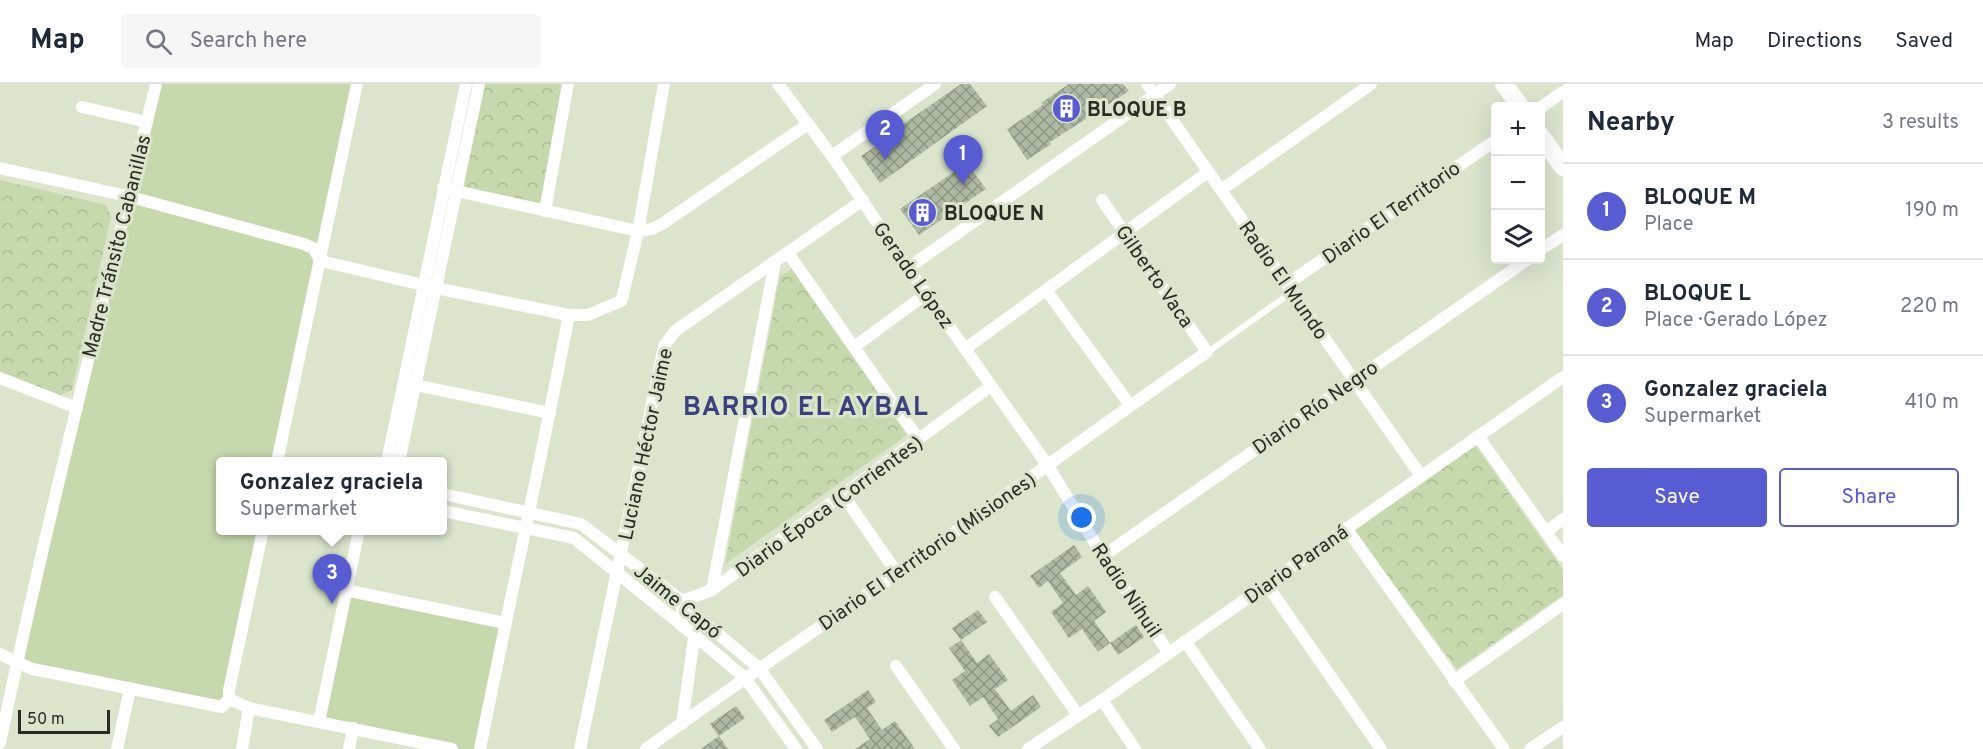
<!DOCTYPE html>
<html lang="en">
<head>
<meta charset="utf-8">
<style>
	:root { --surface:#fff; --page:#f6f6f7; --text:#1f2937; --muted:#747a83; --line:#e0e1e3; --accent:#575cd3 }
	body { margin:0; font-family:Overpass,sans-serif; background:var(--page); color:var(--text) }
	.controls { position:absolute; right:18px; top:18px; display:grid; overflow:hidden; border-radius:6px; box-shadow:0 6px 24px #0002 }
	.controls button { width:54px; height:54px; display:grid; place-items:center; padding:0; border:0; border-bottom:2px solid var(--line); background:var(--surface); color:var(--text); font:30px sans-serif }
	.scale { position:absolute; left:18px; bottom:15px; width:92px; box-sizing:border-box; padding-left:6px; border:3px solid #282c23; border-top:0; font-size:16px; line-height:21px; white-space:nowrap; color:#282c23; -webkit-text-stroke:4px #dae5cc; paint-order:stroke }
	.you { position:absolute; left:1082px; top:434px; width:21px; height:21px; margin:-15px; border:4px solid #fff; border-radius:50%; background:#1a73e8; box-shadow:0 0 0 9px #1a73e833 }
	.badge { display:grid; place-items:center; width:39px; height:39px; border-radius:50%; background:var(--accent); color:#fff; font-size:20px; font-weight:700 }
	.pin { position:absolute; translate:-50% -50px; filter:drop-shadow(0 2px 3px #0008) }
	.pin::after { content:''; position:absolute; top:32px; width:21px; height:18px; background:inherit; clip-path:polygon(0 0,100% 0,50% 100%) }
	.popup { position:absolute; left:216px; top:373px; width:231px; height:78px; box-sizing:border-box; display:grid; place-content:center; border-radius:6px; background:var(--surface); filter:drop-shadow(0 2px 4px #0005); font-size:20px; white-space:nowrap; color:var(--muted) }
	.popup b { font-size:22px; color:var(--text) }
	.popup::after { content:''; position:absolute; left:50%; top:100%; margin-left:-12px; border:12px solid transparent; border-top-color:var(--surface) }
	.list { margin:0; padding:0; list-style:none }
	h2 { display:flex; justify-content:space-between; align-items:center; height:78px; margin:0; padding:0 24px; font-size:26px }
	h2 small { font-size:20px; font-weight:400; color:var(--muted) }
	.list li { display:grid; grid-template-columns:39px 1fr auto; gap:18px; align-items:center; box-sizing:border-box; height:96px; padding:0 24px; border-top:2px solid var(--line) }
	.list b { display:block; font-size:22px; white-space:nowrap }
	.list p { margin:0; font-size:20px; white-space:nowrap; color:var(--muted) }
	.list em { font-size:20px; font-style:normal; color:var(--muted) }
	.actions { display:flex; gap:12px; padding:18px 24px }
	.actions a { flex:1; padding:14px 0; border:2px solid var(--accent); border-radius:6px; text-align:center; font-size:21px; color:var(--accent) }
	.actions .main { background:var(--accent); color:#fff }
	.icon { flex:none; width:33px; height:33px; fill:none; stroke:currentColor; stroke-width:2; stroke-linecap:round; stroke-linejoin:round }
	.map { position:relative; flex:none; width:1563px; height:665px; overflow:hidden }
	header { display:flex; align-items:center; gap:36px; box-sizing:border-box; height:84px; padding:0 30px; background:var(--surface); border-bottom:2px solid var(--line) }
	header strong { font-size:28px }
	nav { display:flex; gap:33px; margin-inline-start:auto; font-size:21px }
	.search { width:420px; height:54px; background:var(--page); display:flex; align-items:center; gap:15px; box-sizing:border-box; padding:0 21px; border-radius:6px; color:var(--muted); font-size:22px }
	main { display:flex }
	aside { flex:1; background:var(--surface) }
	.map>svg:first-child { display:block }
	.grass { fill:#c6d9ad }
	.park { fill:url(#park-crowns) }
	.building { fill:url(#building-cross-hatch) }
	.lines { fill:none; stroke-linecap:round; stroke-linejoin:round }
	.lane { stroke:#fff; stroke-width:6 }
	.street { stroke:#fff; stroke-width:12 }
	.secondary { stroke:#fff; stroke-width:18 }
	.labels { text-anchor:middle; stroke-width:6; stroke-linejoin:round; paint-order:stroke }
	.poi-label { font-size:20px; font-weight:bold; fill:#282c23; stroke:#dae5cc; text-anchor:start }
	.street-label { font-size:20px; fill:#282c23; stroke:#dae5cc }
	.district-label { font-size:26px; font-weight:bold; letter-spacing:1.5px; fill:#3b417d; stroke:#dae5cc }
</style>
</head>
<body>
<header>
<strong>Map</strong>
<div class="search"><svg class="icon" aria-label="search" viewBox="0 0 24 24"><circle cx="10" cy="10" r="6"/><path d="M15 15l6 6"/></svg>Search here</div>
<nav><a>Map</a><a>Directions</a><a>Saved</a></nav>
</header>
<main>
<div class="map">
<svg width="1563" height="665" viewBox="0 0 1563 665">
	<defs>
		<pattern id="park-crowns" width="20" height="18" patternUnits="userSpaceOnUse" patternTransform="scale(1.5)"><rect width="20" height="18" fill="#c6d9ad"/><path d="M2 6a3 3 0 1 1 6 0M12 15a3 3 0 1 1 6 0" fill="none" stroke="#aaba95"/></pattern>
		<pattern id="building-cross-hatch" width="8" height="8" patternUnits="userSpaceOnUse" patternTransform="scale(1.5)"><rect width="8" height="8" fill="#aeb9a1"/><path d="M0 0l8 8M0 8l8-8" fill="none" stroke="#8e9783"/></pattern>
	</defs>
	<rect width="100%" height="100%" fill="#dae5cc"/>
	<g class="grass">
		<path d="M158,0H356L277,377L221,378V446L262,447L222,623L17,577Z"/>
		<path d="M346,506L505,539L480,665H452L319,638Z"/>
	</g>
	<g class="park">
		<path d="M480,0H572L545,127L457,107Z"/>
		<path d="M0,96L106,121L111,133L72,306L59,312L0,288Z"/>
		<path d="M792,185L907,351L725,480L780,192Z"/>
		<path d="M1475,361L1563,486V511L1457,585L1354,447Z"/>
	</g>
	<g class="building">
		<path d="M961,0H970L987,22L880,99L861,72L901,45L899,43Z"/>
		<path d="M1069,0H1123L1129,7L1050,58L1051,60L1027,76L1007,45L1043,21L1041,19Z"/>
		<path d="M967,79L986,105L919,151L900,125Z"/>
		<path d="M1074,461L1082,473L1060,489L1076,511L1088,502L1106,528L1094,537L1110,559L1098,568L1082,545L1069,554L1051,528L1063,519L1048,497L1039,504L1030,492Z"/>
		<path d="M978,526L987,538L961,556L952,544Z"/>
		<path d="M1136,541L1144,553L1118,571L1110,559Z"/>
		<path d="M961,556L977,579L989,570L1008,596L995,605L1011,627L1033,611L1041,623L998,653L989,642L998,635L983,613L970,622L952,596L965,587L949,564Z"/>
		<path d="M868,606L876,618L867,624L882,646L895,637L915,665H855L870,655L855,633L832,648L824,636Z"/>
		<path d="M736,622L745,634L719,652L710,640Z"/>
		<path d="M719,652L728,665H701Z"/>
	</g>
	<g class="lines">
		<path class="lane" d="M1208,268L1292,208"/>
		<g class="street">
			<path d="M778,0L832,72L908,184L1048,382L1103,472L1169,569"/>
			<path d="M1147,0L1421,392"/>
			<path d="M82,23L147,38"/>
			<path d="M1540,24L1563,8"/>
			<path d="M832,72L935,0"/>
			<path d="M0,84L127,112L304,160L313,164L321,177L436,204L569,231H588L621,217L623,211L638,147L664,0"/>
			<path d="M443,104L638,147L652,145L662,140L808,40"/>
			<path d="M1221,106L1371,0"/>
			<path d="M545,127L568,0"/>
			<path d="M1540,166L1563,151"/>
			<path d="M788,169L919,356"/>
			<path d="M908,184L1170,0"/>
			<path d="M1287,200L1496,56"/>
			<path d="M1046,206L1130,321"/>
			<path d="M854,263L926,210"/>
			<path d="M965,265L1208,88"/>
			<path d="M0,294L77,324"/>
			<path d="M415,301L550,329"/>
			<path d="M1478,352L1563,472"/>
			<path d="M277,378L357,0"/>
			<path d="M387,378L466,0"/>
			<path d="M399,378L479,0"/>
			<path d="M443,410L581,440L682,517L699,534L759,584L817,665"/>
			<path d="M843,411L897,489"/>
			<path d="M443,427L574,454L694,551L745,594L796,665"/>
			<path d="M1346,444L1504,665"/>
			<path d="M1546,448L1563,435"/>
			<path d="M1103,472L1527,176"/>
			<path d="M1267,501L1381,665"/>
			<path d="M345,506L505,539"/>
			<path d="M712,506L775,178"/>
			<path d="M995,513L1078,631"/>
			<path d="M682,542V517L712,506L991,302"/>
			<path d="M1185,557L1260,665"/>
			<path d="M0,570L32,585L43,587L222,623L229,615V606L263,446"/>
			<path d="M896,582L954,665"/>
			<path d="M1454,597L1563,520"/>
			<path d="M229,615L249,624L452,665"/>
			<path d="M1102,616L1135,665"/>
			<path d="M319,638L359,446"/>
			<path d="M682,640L695,547"/>
			<path d="M0,659C46,438 103,219 156,0"/>
			<path d="M117,665L130,605"/>
			<path d="M242,665L249,624"/>
			<path d="M349,665L353,644"/>
			<path d="M480,665C509,520 541,376 569,231"/>
			<path d="M580,665L664,262L675,247L863,116"/>
			<path d="M646,665C729,604 815,547 899,488C1002,415 1103,340 1207,268L1102,116"/>
			<path d="M1028,665L1102,616L1563,293"/>
			<path d="M1530,665L1563,643"/>
		</g>
		<g class="secondary">
			<path d="M1504,0L1520,22"/>
			<path d="M1540,51L1563,83"/>
		</g>
	</g>
	<defs>
		<symbol id="building-disc" viewBox="-11 -11 22 22"><circle r="9.5" fill="#575cd3" stroke="#dae5cc"/><path d="M-4-6H4V6H1V3H-1V6H-4ZM-2.5-4.3h1.7v1.8h-1.7ZM.8-4.3h1.7v1.8H.8ZM-2.5-1h1.7V.8h-1.7ZM.8-1h1.7V.8H.8Z" fill="#fff"/></symbol>
	</defs>
	<g fill-rule="evenodd">
		<use href="#building-disc" x="1050" y="8" width="33" height="33"/>
		<use href="#building-disc" x="906" y="112" width="33" height="33"/>
	</g>
	<g class="labels">
		<g class="poi-label">
			<text x="1087" y="32">BLOQUE B</text>
			<text x="944" y="136">BLOQUE N</text>
		</g>
		<g class="street-label">
			<text transform="translate(1391 128) rotate(-35)" y="7">Diario El Territorio</text>
			<text transform="translate(116 162) rotate(-76)" y="7">Madre Tránsito Cabanillas</text>
			<text transform="translate(914 191) rotate(55)" y="7">Gerado López</text>
			<text transform="translate(1155 192) rotate(55)" y="7">Gilberto Vaca</text>
			<text transform="translate(1284 196) rotate(55)" y="7">Radio El Mundo</text>
			<text transform="translate(1315 323) rotate(-35)" y="7">Diario Río Negro</text>
			<text transform="translate(645 360) rotate(-78)" y="7">Luciano Héctor Jaime</text>
			<text transform="translate(829 422) rotate(-36)" y="7">Diario Época (Corrientes)</text>
			<text transform="translate(927 467) rotate(-35)" y="7">Diario El Territorio (Misiones)</text>
			<text transform="translate(1296 480) rotate(-35)" y="7">Diario Paraná</text>
			<text transform="translate(1127 506) rotate(56)" y="7">Radio Nihuil</text>
			<text transform="translate(678 517) rotate(39)" y="7">Jaime Capó</text>
		</g>
		<g class="district-label">
			<text x="806" y="331">BARRIO EL AYBAL</text>
		</g>
	</g>
</svg>
<div class="controls">
<button>+</button>
<button>−</button>
<button><svg class="icon" aria-label="layers" viewBox="0 0 24 24"><path d="M12 4l9 5-9 5-9-5zM3 14l9 5 9-5"/></svg></button>
</div>
<div class="scale">50 m</div>
<div class="you"></div>
<div class="pin badge" style="left:963px;top:101px">1</div>
<div class="pin badge" style="left:885px;top:76px">2</div>
<div class="pin badge" style="left:332px;top:520px">3</div>
<div class="popup"><b>Gonzalez graciela</b>Supermarket</div>
</div>
<aside>
<h2>Nearby<small>3 results</small></h2>
<ul class="list">
<li><span class="badge">1</span><div><b>BLOQUE M</b><p>Place</p></div><em>190 m</em></li>
<li><span class="badge">2</span><div><b>BLOQUE L</b><p>Place · Gerado López</p></div><em>220 m</em></li>
<li><span class="badge">3</span><div><b>Gonzalez graciela</b><p>Supermarket</p></div><em>410 m</em></li>
</ul>
<div class="actions"><a class="main">Save</a><a>Share</a></div>
</aside>
</main>
</body>
</html>
